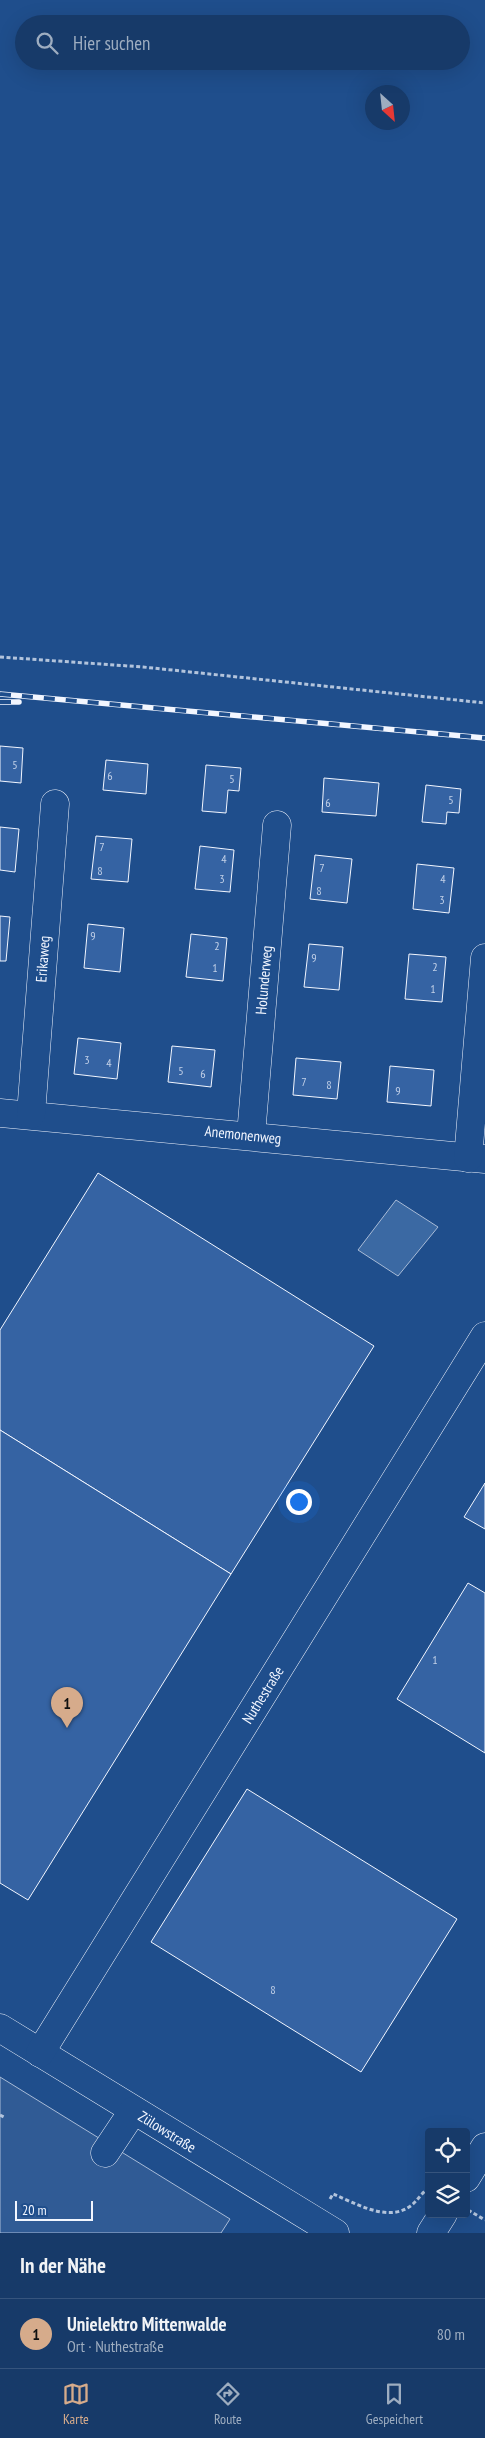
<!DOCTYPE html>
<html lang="de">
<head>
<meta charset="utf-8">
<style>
	:root { --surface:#173a69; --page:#244571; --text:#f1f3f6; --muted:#9eadc0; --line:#36547d; --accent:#d6ab8b }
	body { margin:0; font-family:"PT Sans Narrow",sans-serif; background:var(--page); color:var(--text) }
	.controls { position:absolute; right:15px; bottom:15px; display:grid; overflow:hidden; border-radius:5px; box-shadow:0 5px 20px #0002 }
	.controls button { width:45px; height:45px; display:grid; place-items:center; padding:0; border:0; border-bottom:1px solid var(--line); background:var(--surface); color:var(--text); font:25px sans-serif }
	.compass { position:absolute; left:365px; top:85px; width:45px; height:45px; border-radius:50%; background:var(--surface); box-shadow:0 5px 20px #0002; rotate:153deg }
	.scale { position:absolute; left:15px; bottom:12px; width:78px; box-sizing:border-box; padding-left:5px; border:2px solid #f2f6ff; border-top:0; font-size:14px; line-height:18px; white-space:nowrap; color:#f2f6ff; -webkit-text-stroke:4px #1f4e8c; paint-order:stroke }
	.you { position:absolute; left:298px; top:1501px; width:18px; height:18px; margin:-12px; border:4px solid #fff; border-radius:50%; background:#1a73e8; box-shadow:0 0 0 8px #1a73e833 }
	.badge { display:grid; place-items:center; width:32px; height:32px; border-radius:50%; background:var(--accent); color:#111; font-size:16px; font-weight:700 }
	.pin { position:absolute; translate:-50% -41px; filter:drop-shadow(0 1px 2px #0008) }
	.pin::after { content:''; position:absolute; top:26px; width:18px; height:15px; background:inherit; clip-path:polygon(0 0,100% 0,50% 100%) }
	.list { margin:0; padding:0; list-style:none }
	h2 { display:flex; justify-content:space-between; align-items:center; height:65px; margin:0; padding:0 20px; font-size:21px }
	h2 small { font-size:16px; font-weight:400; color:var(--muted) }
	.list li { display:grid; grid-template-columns:32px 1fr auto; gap:15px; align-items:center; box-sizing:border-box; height:70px; padding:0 20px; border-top:1px solid var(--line) }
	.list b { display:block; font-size:19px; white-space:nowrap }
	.list p { margin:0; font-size:16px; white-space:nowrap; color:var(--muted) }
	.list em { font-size:16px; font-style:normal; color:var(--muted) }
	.icon { flex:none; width:28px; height:28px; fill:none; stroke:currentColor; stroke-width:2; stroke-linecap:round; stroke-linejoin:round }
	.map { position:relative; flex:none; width:485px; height:2233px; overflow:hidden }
	.search { position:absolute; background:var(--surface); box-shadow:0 5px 20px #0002; left:15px; right:15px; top:15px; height:55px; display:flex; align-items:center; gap:12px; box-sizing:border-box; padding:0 18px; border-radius:28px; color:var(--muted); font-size:19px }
	.sheet { height:135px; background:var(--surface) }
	nav { display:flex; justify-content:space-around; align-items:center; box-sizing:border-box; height:70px; border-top:1px solid var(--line); background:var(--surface); font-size:14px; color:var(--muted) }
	nav a { display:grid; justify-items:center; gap:2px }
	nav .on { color:var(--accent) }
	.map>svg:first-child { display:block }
	.parking { fill:#305b95; stroke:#a8bbd7 }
	.water { fill:#3b69a3; stroke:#a8bbd7 }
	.building { fill:#3563a3; stroke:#f2f6ff }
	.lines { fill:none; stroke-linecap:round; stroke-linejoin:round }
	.minor-casing { stroke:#f2f6ff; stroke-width:29 }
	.major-casing { stroke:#f2f6ff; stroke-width:29 }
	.path { stroke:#b3c4dc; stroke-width:3; stroke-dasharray:4 2.5; stroke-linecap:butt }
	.minor { stroke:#1f4e8c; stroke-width:28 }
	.major { stroke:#1f4e8c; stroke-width:28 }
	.rail-casing { stroke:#f2f6ff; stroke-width:5.5 }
	.rail { stroke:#1f4e8c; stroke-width:4; stroke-dasharray:11; stroke-linecap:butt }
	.labels { text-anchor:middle; stroke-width:4; stroke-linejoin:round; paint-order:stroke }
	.number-label { font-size:12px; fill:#c3d1e8 }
	.street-label { font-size:15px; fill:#f2f6ff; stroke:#1f4e8c }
</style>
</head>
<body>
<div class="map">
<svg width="485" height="2233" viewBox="0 0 485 2233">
	<rect width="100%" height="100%" fill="#1f4e8c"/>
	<path class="parking" d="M0,2077L230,2219L221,2233H0Z"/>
	<path class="water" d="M396,1200L438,1227L398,1276L358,1250Z"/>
	<g class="building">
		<path d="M0,746L23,748L21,783L0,781Z"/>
		<path d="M106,760L148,764L146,794L103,790Z"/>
		<path d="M206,765L241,768L239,791L228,790L226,813L202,811Z"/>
		<path d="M324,778L379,783L376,816L322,812Z"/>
		<path d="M426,785L461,789L459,813L447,812L446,824L422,822Z"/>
		<path d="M0,827L19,829L15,872L0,870Z"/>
		<path d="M96,836L132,839L128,882L91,879Z"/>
		<path d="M200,846L234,850L230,892L195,889Z"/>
		<path d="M315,855L352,859L347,903L310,899Z"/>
		<path d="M417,864L454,868L449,913L413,909Z"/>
		<path d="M0,916L10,917L6,961H0Z"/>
		<path d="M88,924L124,928L120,972L84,968Z"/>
		<path d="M191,934L227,938L223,981L186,977Z"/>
		<path d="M309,944L343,947L339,990L304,987Z"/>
		<path d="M409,954L446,957L442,1002L405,999Z"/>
		<path d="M78,1038L121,1043L117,1079L74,1074Z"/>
		<path d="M172,1046L215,1050L211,1087L168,1082Z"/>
		<path d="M296,1058L341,1062L337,1099L293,1095Z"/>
		<path d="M390,1066L434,1070L431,1106L387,1102Z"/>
		<path d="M98,1173L374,1346L231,1574L0,1430V1330Z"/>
		<path d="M0,1430L231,1574L28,1900L0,1883Z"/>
		<path d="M485,1483V1529L464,1517Z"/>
		<path d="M468,1583L485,1593V1753L397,1699Z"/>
		<path d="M247,1789L457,1919L361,2072L151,1942Z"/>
	</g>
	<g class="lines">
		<defs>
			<g id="minor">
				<path d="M0,1113L485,1159"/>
				<path d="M31,1114L55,804"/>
				<path d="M251,1135L277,825"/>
				<path d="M468,1158L485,958"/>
				<path d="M0,2028L335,2233"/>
				<path d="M40,2053L485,1336"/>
				<path d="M105,2153L133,2111"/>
			</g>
			<g id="major">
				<path d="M466,2178L485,2147"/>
				<path d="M431,2233L443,2214"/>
			</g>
		</defs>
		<use href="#minor" class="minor-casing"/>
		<use href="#major" class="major-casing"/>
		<g class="path">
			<path d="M0,657L143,667L485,703"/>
			<path d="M0,2115L4,2117"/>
			<path d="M330,2199L333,2194C355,2203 386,2222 409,2207C417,2202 421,2193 429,2188"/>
			<path d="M468,2210L485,2220"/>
		</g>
		<use href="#minor" class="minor"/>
		<use href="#major" class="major"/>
		<defs>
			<g id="rail">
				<path d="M0,694L485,738"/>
				<path d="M0,702H19"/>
			</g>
		</defs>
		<use href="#rail" class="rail-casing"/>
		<use href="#rail" class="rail"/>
	</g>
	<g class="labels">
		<g class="number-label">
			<text x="15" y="769">5</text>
			<text x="110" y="780">6</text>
			<text x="232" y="783">5</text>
			<text x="451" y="804">5</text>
			<text x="328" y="807">6</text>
			<text x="102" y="851">7</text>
			<text x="224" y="863">4</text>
			<text x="322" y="872">7</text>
			<text x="100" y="875">8</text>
			<text x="222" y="883">3</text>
			<text x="443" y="883">4</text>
			<text x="319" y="895">8</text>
			<text x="442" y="904">3</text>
			<text x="93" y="940">9</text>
			<text x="217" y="950">2</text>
			<text x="314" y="962">9</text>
			<text x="435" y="971">2</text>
			<text x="215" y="972">1</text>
			<text x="433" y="993">1</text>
			<text x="87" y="1064">3</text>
			<text x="109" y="1067">4</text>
			<text x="181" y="1075">5</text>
			<text x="203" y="1078">6</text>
			<text x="304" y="1086">7</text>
			<text x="329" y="1089">8</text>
			<text x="398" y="1095">9</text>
			<text x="435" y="1664">1</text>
			<text x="273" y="1994">8</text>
		</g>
		<g class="street-label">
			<text transform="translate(43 959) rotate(-86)" y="5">Erikaweg</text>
			<text transform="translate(264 980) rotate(-85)" y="5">Holunderweg</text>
			<text transform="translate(243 1135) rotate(6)" y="5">Anemonenweg</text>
			<text transform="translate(263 1695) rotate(-58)" y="5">Nuthestraße</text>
			<text transform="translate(167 2132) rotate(32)" y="5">Zülowstraße</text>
		</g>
	</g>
</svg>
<div class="controls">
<button><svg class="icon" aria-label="locate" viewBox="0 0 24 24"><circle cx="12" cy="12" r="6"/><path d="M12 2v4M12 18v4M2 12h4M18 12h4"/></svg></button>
<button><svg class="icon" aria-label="layers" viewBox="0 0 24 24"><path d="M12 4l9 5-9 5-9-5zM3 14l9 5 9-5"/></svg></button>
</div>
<svg class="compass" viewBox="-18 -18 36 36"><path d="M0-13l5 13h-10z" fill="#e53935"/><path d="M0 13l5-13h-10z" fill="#9eadc0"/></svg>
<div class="scale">20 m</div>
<div class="you"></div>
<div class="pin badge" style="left:67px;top:1728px">1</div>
<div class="search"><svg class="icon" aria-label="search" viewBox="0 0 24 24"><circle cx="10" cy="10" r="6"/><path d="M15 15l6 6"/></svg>Hier suchen</div>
</div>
<section class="sheet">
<h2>In der Nähe<small></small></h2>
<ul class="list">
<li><span class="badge">1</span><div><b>Unielektro Mittenwalde</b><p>Ort · Nuthestraße</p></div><em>80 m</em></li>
</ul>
</section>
<nav>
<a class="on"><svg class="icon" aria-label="map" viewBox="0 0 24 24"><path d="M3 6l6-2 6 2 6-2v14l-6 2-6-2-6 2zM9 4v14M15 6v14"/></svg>Karte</a>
<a><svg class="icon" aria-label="directions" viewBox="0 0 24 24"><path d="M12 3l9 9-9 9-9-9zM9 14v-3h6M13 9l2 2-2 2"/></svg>Route</a>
<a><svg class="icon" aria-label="saved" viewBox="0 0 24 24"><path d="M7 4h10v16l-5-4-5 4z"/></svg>Gespeichert</a>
</nav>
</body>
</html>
